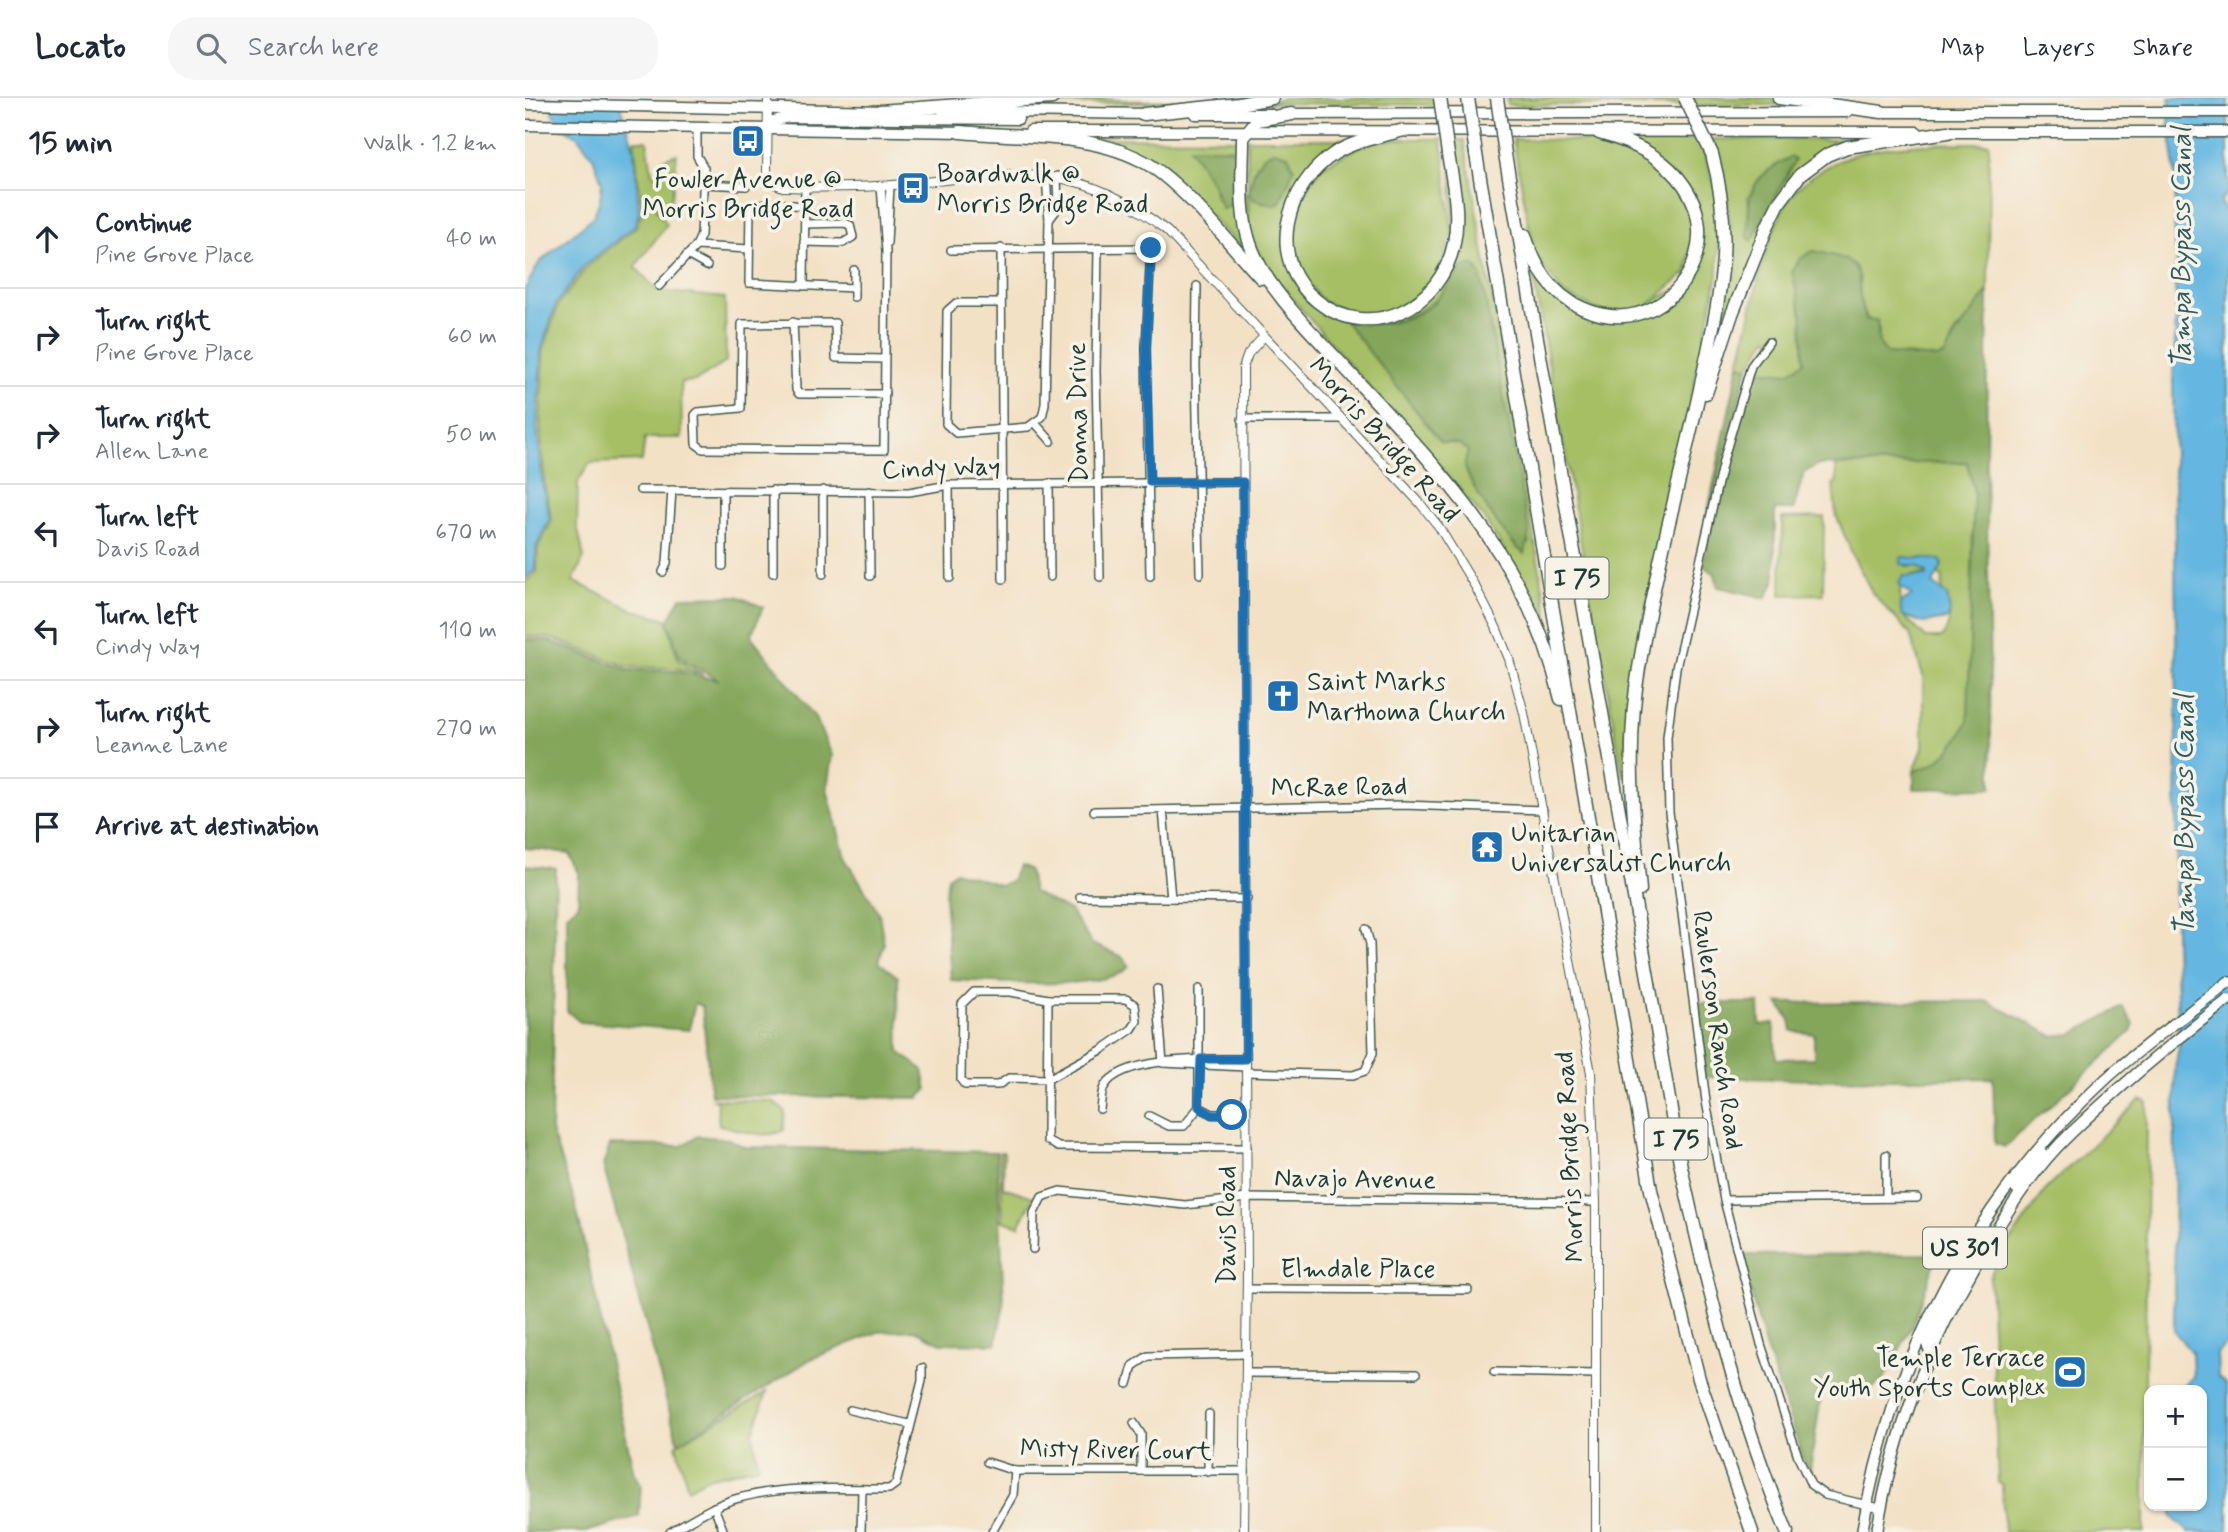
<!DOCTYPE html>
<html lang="en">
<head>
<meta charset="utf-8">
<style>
	:root { --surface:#fff; --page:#f6f6f7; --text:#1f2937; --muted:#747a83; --line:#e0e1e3 }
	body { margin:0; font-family:Mynerve,sans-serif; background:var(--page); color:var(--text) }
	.controls { position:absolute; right:21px; bottom:21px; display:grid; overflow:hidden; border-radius:14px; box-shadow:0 2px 5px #0004 }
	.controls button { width:63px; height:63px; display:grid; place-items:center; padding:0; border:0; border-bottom:2px solid var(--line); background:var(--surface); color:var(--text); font:35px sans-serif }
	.stop { position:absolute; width:21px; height:21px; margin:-16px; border:5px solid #1f6fb2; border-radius:50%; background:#fff }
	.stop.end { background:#1f6fb2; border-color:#fff; box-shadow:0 2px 7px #0008 }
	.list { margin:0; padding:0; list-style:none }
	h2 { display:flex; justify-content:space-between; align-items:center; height:91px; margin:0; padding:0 28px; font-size:30px }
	h2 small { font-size:23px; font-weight:400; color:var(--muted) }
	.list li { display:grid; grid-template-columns:46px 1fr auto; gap:21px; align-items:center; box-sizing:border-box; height:98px; padding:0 28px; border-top:2px solid var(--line) }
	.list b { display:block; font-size:26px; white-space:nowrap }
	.list p { margin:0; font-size:23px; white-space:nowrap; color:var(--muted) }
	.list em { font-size:23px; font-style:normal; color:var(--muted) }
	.icon { flex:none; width:38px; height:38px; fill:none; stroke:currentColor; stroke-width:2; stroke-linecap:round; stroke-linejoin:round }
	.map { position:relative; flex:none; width:1703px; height:1434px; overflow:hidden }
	header { display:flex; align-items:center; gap:42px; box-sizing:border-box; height:98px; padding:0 35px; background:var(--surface); border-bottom:2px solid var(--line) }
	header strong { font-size:33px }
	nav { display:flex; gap:38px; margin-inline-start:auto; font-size:24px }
	.search { width:490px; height:63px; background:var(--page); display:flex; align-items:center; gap:18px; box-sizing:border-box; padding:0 24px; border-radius:28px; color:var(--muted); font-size:26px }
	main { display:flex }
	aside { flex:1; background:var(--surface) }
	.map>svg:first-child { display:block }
	.green { fill:#a6bf65; stroke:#627e4c; stroke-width:2; fill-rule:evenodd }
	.forest { fill:#84a65a; stroke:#527247; stroke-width:2 }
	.water { fill:#65b7e1; stroke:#427a8a; stroke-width:2 }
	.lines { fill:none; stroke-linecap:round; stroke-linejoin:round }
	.minor-casing { stroke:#3f564a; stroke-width:10 }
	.tertiary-casing { stroke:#3f564a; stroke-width:10 }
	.primary-casing { stroke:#3f564a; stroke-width:13 }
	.motorway-casing { stroke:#3f564a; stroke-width:15 }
	.minor { stroke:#fff; stroke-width:7 }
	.tertiary { stroke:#fff; stroke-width:8 }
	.primary { stroke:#fff; stroke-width:10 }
	.motorway { stroke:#fff; stroke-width:12 }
	.motorway-bridge-casing { stroke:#3f564a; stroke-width:15; stroke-linecap:butt }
	.motorway-bridge { stroke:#fff; stroke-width:12 }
	.route { stroke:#1f6fb2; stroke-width:9 }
	.labels { text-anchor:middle; stroke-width:7; stroke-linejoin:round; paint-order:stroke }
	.shield { fill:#f7f3e8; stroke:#60746a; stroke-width:2 }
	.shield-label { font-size:24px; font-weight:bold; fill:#1f3d34 }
	.poi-label { font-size:26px; fill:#1f3d34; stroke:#f7f3e8; text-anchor:start }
	.street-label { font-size:26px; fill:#1f3d34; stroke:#f7f3e8 }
	.water-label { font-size:28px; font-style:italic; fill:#305c5f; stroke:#f7f3e8 }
</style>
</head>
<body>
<header>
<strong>Locato</strong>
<div class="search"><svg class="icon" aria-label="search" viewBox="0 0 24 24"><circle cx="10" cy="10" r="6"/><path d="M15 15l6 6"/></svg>Search here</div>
<nav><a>Map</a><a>Layers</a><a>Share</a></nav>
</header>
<main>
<aside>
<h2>15 min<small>Walk · 1.2 km</small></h2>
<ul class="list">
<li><svg class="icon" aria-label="ahead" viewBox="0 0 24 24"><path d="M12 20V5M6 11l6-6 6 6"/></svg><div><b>Continue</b><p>Pine Grove Place</p></div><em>40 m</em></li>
<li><svg class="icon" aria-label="right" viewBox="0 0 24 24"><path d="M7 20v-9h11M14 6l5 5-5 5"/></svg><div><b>Turn right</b><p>Pine Grove Place</p></div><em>60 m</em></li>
<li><svg class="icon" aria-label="right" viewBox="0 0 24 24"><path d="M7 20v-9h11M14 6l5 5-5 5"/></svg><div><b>Turn right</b><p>Allen Lane</p></div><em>50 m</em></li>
<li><svg class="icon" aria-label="left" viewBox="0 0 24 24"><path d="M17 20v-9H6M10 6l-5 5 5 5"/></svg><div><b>Turn left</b><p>Davis Road</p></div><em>670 m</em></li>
<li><svg class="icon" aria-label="left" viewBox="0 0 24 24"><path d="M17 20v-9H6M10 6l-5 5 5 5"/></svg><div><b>Turn left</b><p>Cindy Way</p></div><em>110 m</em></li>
<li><svg class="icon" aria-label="right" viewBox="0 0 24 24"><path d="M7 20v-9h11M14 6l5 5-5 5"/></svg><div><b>Turn right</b><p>Leanne Lane</p></div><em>270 m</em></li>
<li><svg class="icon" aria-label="arrive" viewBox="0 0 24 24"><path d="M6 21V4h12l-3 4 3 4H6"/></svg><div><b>Arrive at destination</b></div></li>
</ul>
</aside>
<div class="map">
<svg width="1703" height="1434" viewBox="0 0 1703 1434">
	<rect width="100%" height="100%" fill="#f7f3e8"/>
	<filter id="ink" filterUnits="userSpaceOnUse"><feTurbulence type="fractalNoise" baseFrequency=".0143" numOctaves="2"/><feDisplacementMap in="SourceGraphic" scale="14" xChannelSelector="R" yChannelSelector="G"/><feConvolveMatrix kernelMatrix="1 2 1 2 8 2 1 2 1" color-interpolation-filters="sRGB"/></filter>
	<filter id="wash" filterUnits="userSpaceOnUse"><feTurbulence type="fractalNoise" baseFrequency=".00686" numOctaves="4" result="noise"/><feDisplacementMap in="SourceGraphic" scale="28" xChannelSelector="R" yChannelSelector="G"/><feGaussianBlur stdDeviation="1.57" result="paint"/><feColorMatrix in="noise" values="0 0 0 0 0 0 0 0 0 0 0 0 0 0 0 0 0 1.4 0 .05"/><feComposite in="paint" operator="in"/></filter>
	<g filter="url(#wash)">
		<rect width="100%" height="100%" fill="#f3e1c6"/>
		<g class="green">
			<path d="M556,0L617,3L736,0L702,4L528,6V4Z"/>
			<path d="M758,0H911L912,7L740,5Z"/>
			<path d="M982,0H1154L1159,7H983Z"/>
			<path d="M1167,0H1246L1265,7H1171Z"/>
			<path d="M570,40L712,41L730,164L647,80ZM665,50L713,51L708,95L691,101L688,86Z"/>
			<path d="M1112,40L1175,41L1194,102L1193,177L1106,581L1098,679L1006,167L1022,187L1093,220L1159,188L1174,110L1109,44Z"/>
			<path d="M722,41H827L774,85L762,163L810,217H878L930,153L925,42H939L1030,558L979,452L958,419L741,171L724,134ZM750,53L763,57L769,71L748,107L728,101L724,94C728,77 730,58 750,53ZM934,171L956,179L1004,446L943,353L822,223C868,233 912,213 934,171Z"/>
			<path d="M872,41H917L927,136L912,180L875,212L833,217L799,204L770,169L765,119L795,70L842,44Z"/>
			<path d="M988,41L1093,44L1152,80L1172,123L1161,175L1119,210L1079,214L1039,196L1009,157Z"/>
			<path d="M1187,41L1330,42L1266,83L1192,249C1207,173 1214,116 1187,41ZM1260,62L1267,69L1227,142L1223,99L1236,78Z"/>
			<path d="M109,42H122L127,75L132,78L138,74V61L152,56L147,99L143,107L132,106V112L142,126L110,169L133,193L200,200L201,264L171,283L156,284L157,340H120L117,363L65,365L53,384L52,427L59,460L48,483L109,512L142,521L153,562L178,576L150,570L103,569L26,540L0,538V485L12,474L13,450L27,422L20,390L15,330L18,254L33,207L61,170L111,129L117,114Z"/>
			<path d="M1464,45L1463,193L1449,215L1430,234L1421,257L1413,260L1362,256L1354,245V231C1334,217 1332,201 1335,178L1271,192L1277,217L1279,264L1264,275L1228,272L1247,243L1243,239L1223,270L1214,266C1227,214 1235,155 1260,107C1274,81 1314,59 1342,53C1382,44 1424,46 1464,45Z"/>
			<path d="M1442,364L1449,394L1443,623C1432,646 1416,668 1389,673L1398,650V578L1385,536L1348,496L1329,460L1311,417L1308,386L1312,384L1311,367ZM1379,459L1417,465L1413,478L1418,479L1417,493L1422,497C1426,514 1426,526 1417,540H1401L1376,515L1375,488L1382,478L1402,476L1392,468H1381Z"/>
			<path d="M1299,419L1298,496L1256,497L1257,420Z"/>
			<path d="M188,1001L247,1003L260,1013L259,1032C238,1043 215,1031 194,1027L192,1004Z"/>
			<path d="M1616,1001L1622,1004L1619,1434H1479L1477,1386L1473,1385L1465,1179L1472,1162L1522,1090Z"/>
			<path d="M475,1054H479L478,1089L509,1099L494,1128L478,1123Z"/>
			<path d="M242,1294L228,1335L233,1368L182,1380L163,1391L151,1347Z"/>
		</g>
		<g class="forest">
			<path d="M664,49L713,51L705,107L697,111L688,86Z"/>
			<path d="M750,53L763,57L769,71L755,104L749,107L728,101L724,94C728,77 730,58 750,53Z"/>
			<path d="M1266,59L1270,62L1227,142L1223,140C1223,95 1223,81 1266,59Z"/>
			<path d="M1288,153C1354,165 1323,174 1341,222H1352L1354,245L1362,256L1412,260L1420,257C1431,231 1448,216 1463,193L1461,364L1467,690L1389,691V673C1416,668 1432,646 1443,623L1449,394L1442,364L1292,367L1279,375L1268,412H1250V483L1241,500L1193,489L1190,476L1178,467L1201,364L1228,272L1263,275L1279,264L1277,217L1267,174L1275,161Z"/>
			<path d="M941,168H950L956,178L1004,434L1000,456C984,446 945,388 940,369C939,365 942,358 943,353L934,346L916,344L820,223C852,230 894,225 916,197C924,187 930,172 941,168Z"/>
			<path d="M1214,266L1223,270L1177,441Z"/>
			<path d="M212,498L238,509L226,538L289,618L307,657L302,691L320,759L354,815L359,846L354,864L373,879L374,954L398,972L402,992L394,1000L186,997L177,908L170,905L164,932L55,924L42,913V816L53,807L54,775L44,755L0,750V541L25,543L103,572L150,573L194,582L155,560L143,524L156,499Z"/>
			<path d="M0,768L31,771L26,1033L50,1104L109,1376L116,1387L114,1418L61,1434H0Z"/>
			<path d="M492,768L504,773L508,794L546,814L567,846L596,858L604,868C585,895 461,883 426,882L420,798L423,779L430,773L476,787L486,783Z"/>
			<path d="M1462,903L1528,938L1547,936L1598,909L1609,926L1606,934L1480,1049L1470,1046L1468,980L1290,982L1180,979L1170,905H1234L1235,927L1249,925L1251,961L1289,960V936L1267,933L1265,922L1253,905Z"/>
			<path d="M173,1038L204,1041L219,1049L472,1054L479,1206L471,1246L416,1245L390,1232L353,1234L286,1261L153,1345L78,1067L85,1047L156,1048Z"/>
			<path d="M1414,1152L1388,1226L1359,1281L1346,1291L1297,1292L1284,1378L1239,1245L1216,1157L1405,1156Z"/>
		</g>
		<g class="water">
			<path d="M20,0L94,1L109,51L114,115L109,128L59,168L31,206L16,253L12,330L18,390L25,421L11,449L10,472L0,481V191L14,165L68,119L75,102L77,84L68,59L52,38L36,29Z"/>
			<path d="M1645,0H1703V94L1695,104L1702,115L1703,175V1245L1692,1255L1693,1279L1701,1286L1703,1295V1431L1699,1434H1664L1647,1419V1408H1677V1292H1659L1660,1286L1668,1279L1667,1255L1649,1233L1650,970L1654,949L1650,845L1652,613L1648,282L1652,204L1649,183L1652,160L1649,150L1651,79L1644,27Z"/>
			<path d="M1376,459L1416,462L1417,468L1408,486L1422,497L1425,515L1422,521L1398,525L1377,517L1375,505L1387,497L1376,489L1374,485L1378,478H1402V474L1392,468L1376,466Z"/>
		</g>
	</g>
	<g filter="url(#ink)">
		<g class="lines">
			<defs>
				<g id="minor">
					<path d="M178,86L221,88"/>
					<path d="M356,88L361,153L359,352L178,351L171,346L170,317L173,314L216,310L217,226L310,225L311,260L360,261"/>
					<path d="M280,108L244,105L225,108L224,185L329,190"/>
					<path d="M524,122L533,110L532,78"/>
					<path d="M279,144L318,145L328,139L325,127L319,125L280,126"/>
					<path d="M362,145L365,88"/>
					<path d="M171,148L224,151"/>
					<path d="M476,150L478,481"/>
					<path d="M573,150L571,273L575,479"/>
					<path d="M426,152L626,150L621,250L625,478"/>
					<path d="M162,157L182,168"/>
					<path d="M134,188L171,148L176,137L179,70L172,58V31"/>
					<path d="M279,188L280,90"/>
					<path d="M672,188L671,268L675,476"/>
					<path d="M329,199V172"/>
					<path d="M475,205H431L422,213L421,326L431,335L503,329L517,319L520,306L524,122L521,77"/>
					<path d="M268,224L271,292L274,296H360"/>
					<path d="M1244,244L1226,268L1198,363L1151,570L1142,639L1144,714L1181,1003L1199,1102L1236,1246L1274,1361L1286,1387L1300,1397L1355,1410"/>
					<path d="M717,321H816"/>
					<path d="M511,326L526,343"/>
					<path d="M524,385L525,479"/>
					<path d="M424,387L425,480"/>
					<path d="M115,392L384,394L424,387L718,384"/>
					<path d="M298,392V476"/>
					<path d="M198,393V468"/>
					<path d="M344,393L345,478"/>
					<path d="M138,474L142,465L147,392"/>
					<path d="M248,475V392"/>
					<path d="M638,712L646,800"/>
					<path d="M569,713L878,707L1018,712"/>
					<path d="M555,799L722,801"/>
					<path d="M632,891L638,965"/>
					<path d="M449,894H486L523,901H601L610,907L612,923L607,931L578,951L523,981L484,980L473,987H440L436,982L437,906Z"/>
					<path d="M523,901L522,1042L533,1049L722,1050"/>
					<path d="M638,965L721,969"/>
					<path d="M721,974L828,977L840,973L848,955L845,846L841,831"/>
					<path d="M674,1009V891"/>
					<path d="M674,1009L687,1016H707"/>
					<path d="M575,1011C576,1005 576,995 579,989C597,957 689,961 721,961"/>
					<path d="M624,1018L644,1028H659L674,1009"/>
					<path d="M1361,1057V1100"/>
					<path d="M1199,1102L1392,1100"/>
					<path d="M508,1151L509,1115L517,1099L535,1093L660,1107L722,1100L1071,1104"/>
					<path d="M722,1191L943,1192"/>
					<path d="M969,1274L1071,1276"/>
					<path d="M722,1275L891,1276"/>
					<path d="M603,1286L608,1268L623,1258L722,1256"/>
					<path d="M325,1312L384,1326"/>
					<path d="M609,1325L616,1336V1373"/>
					<path d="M462,1364L490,1373H720"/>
					<path d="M683,1374L684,1316"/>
					<path d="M189,1409L199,1434"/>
					<path d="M145,1434C168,1421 191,1405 218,1399C264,1387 317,1391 364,1391L371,1386L397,1283V1270"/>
					<path d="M336,1434L337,1391"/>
					<path d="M467,1434L488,1397L490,1373"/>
				</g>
				<g id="tertiary">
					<path d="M243,0L242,75L250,86L258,89C298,90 339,90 380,86C488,76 550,59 642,133L894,404L914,429L951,490L971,529L984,561L999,615L1066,975L1071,1104V1434"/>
					<path d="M719,1434L722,1175L718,270L723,256L739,238"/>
				</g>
				<g id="primary">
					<path d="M0,6L363,13"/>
					<path d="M418,13L626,16"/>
					<path d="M1349,14H1703"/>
					<path d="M670,16H745"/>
					<path d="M761,16L1322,14"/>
					<path d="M0,27L440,34"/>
					<path d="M242,32L248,23L264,19L493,21"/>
					<path d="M505,33L1392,34"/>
					<path d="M1415,34H1703"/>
					<path d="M1491,1091L1517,1056"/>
					<path d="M1405,1253L1401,1244L1447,1152L1442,1145"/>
					<path d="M1337,1434C1366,1258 1451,1100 1582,980C1621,945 1663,916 1703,884"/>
					<path d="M1352,1434C1368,1331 1408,1238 1461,1149C1485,1109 1512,1067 1546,1035C1596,987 1648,944 1703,902"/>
				</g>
				<g id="motorway">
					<path d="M1254,0L1357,14"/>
					<path d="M355,13L527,0"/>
					<path d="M619,16L714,6L747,0"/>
					<path d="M767,16L732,22L718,40C718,76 713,116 727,151C745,196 789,236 822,272C916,374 1003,460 1036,601"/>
					<path d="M875,33C853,39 830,43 810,55C760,88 740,162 792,203C846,246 917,208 929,145C935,115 928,85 923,56"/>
					<path d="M435,34C497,40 569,34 623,66C662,90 704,146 736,180"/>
					<path d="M951,56L1126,1092L1174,1281L1227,1434"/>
					<path d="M980,56L1155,1064C1182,1190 1213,1314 1262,1434"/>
					<path d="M1000,137C1009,168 1027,197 1057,210C1164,258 1248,81 1074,35"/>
					<path d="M1181,295L1207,216L1243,127L1254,105L1275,77L1302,57L1322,49L1423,34"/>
					<path d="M1115,792C1108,717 1101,645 1114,570C1129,476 1155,384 1175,291C1193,203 1211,146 1187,56"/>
				</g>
			</defs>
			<use href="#minor" class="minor-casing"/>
			<use href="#tertiary" class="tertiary-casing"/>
			<use href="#primary" class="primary-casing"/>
			<use href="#motorway" class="motorway-casing"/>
			<use href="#minor" class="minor"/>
			<use href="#tertiary" class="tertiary"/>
			<use href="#primary" class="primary"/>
			<use href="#motorway" class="motorway"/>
			<defs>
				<g id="motorway-bridge">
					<path d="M915,0L923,56"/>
					<path d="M943,0L951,56"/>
					<path d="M972,0L980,56"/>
					<path d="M1160,0L1187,56"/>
				</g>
			</defs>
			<use href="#motorway-bridge" class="motorway-bridge-casing"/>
			<use href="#motorway-bridge" class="motorway-bridge"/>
		</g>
	</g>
	<g class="lines" filter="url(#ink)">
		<path class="route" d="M626,150L621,250L625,384H718L721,961H676L674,1009L687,1017H707"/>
	</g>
	<defs>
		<symbol id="bus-square" viewBox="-11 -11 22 22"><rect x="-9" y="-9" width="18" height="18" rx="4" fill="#1f6fb2" stroke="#f7f3e8"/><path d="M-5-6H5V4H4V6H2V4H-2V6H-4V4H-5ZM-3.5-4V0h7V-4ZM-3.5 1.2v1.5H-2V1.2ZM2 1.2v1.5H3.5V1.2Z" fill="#fff"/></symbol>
		<symbol id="church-square" viewBox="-11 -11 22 22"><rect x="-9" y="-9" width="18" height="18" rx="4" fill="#1f6fb2" stroke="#f7f3e8"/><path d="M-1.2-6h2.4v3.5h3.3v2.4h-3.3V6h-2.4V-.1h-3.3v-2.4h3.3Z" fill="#fff"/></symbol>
		<symbol id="temple-square" viewBox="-11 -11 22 22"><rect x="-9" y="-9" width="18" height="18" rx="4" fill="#1f6fb2" stroke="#f7f3e8"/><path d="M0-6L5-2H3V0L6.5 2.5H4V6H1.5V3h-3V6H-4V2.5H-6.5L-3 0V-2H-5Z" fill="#fff"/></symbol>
		<symbol id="stadium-square" viewBox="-11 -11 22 22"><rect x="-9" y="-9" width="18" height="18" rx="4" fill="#1f6fb2" stroke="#f7f3e8"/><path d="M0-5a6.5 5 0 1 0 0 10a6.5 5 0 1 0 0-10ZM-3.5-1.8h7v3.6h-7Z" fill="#fff"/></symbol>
	</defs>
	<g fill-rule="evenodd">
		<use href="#bus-square" x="204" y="24" width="38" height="38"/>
		<use href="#bus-square" x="369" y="71" width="38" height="38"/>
		<use href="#church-square" x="739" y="579" width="38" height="38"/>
		<use href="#temple-square" x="943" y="730" width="38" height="38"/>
		<use href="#stadium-square" x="1526" y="1255" width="38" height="38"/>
	</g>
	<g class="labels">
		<g class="shield">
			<rect x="1020.5" y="459.5" width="63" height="41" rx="5"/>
			<rect x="1119.5" y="1020.5" width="63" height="41" rx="5"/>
			<rect x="1398" y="1129.5" width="84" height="41" rx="5"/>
		</g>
		<g class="shield-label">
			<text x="1052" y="488">I 75</text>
			<text x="1151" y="1049">I 75</text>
			<text x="1440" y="1158">US 301</text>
		</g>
		<g class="poi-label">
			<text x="412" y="84">Boardwalk @<tspan x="412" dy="30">Morris Bridge Road</tspan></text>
			<text x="223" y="89" text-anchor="middle">Fowler Avenue @<tspan x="223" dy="30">Morris Bridge Road</tspan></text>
			<text x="782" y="592">Saint Marks<tspan x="782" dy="30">Marthoma Church</tspan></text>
			<text x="986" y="743">Unitarian<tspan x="986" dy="30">Universalist Church</tspan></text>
			<text x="1520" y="1268" text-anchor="end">Temple Terrace<tspan x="1520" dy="30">Youth Sports Complex</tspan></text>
		</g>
		<g class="street-label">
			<text transform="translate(552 315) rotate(-91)" y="9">Donna Drive</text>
			<text transform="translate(860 341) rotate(48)" y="9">Morris Bridge Road</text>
			<text transform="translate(416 369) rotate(-2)" y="9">Cindy Way</text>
			<text transform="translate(814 688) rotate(-1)" y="9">McRae Road</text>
			<text transform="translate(1194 932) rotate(82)" y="9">Raulerson Ranch Road</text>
			<text transform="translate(1044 1059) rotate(-93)" y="9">Morris Bridge Road</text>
			<text transform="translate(830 1080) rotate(1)" y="9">Navajo Avenue</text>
			<text transform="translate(701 1127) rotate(-90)" y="9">Davis Road</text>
			<text x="833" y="1179">Elmdale Place</text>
			<text transform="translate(591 1351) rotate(1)" y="9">Misty River Court</text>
		</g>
		<g class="water-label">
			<text transform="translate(1655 150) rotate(-90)" y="10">Tampa Bypass Canal</text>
			<text transform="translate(1658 717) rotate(-90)" y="10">Tampa Bypass Canal</text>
		</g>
	</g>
</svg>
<div class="controls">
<button>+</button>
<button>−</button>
</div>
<div class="stop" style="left:707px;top:1017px"></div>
<div class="stop end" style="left:626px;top:150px"></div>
</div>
</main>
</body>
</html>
